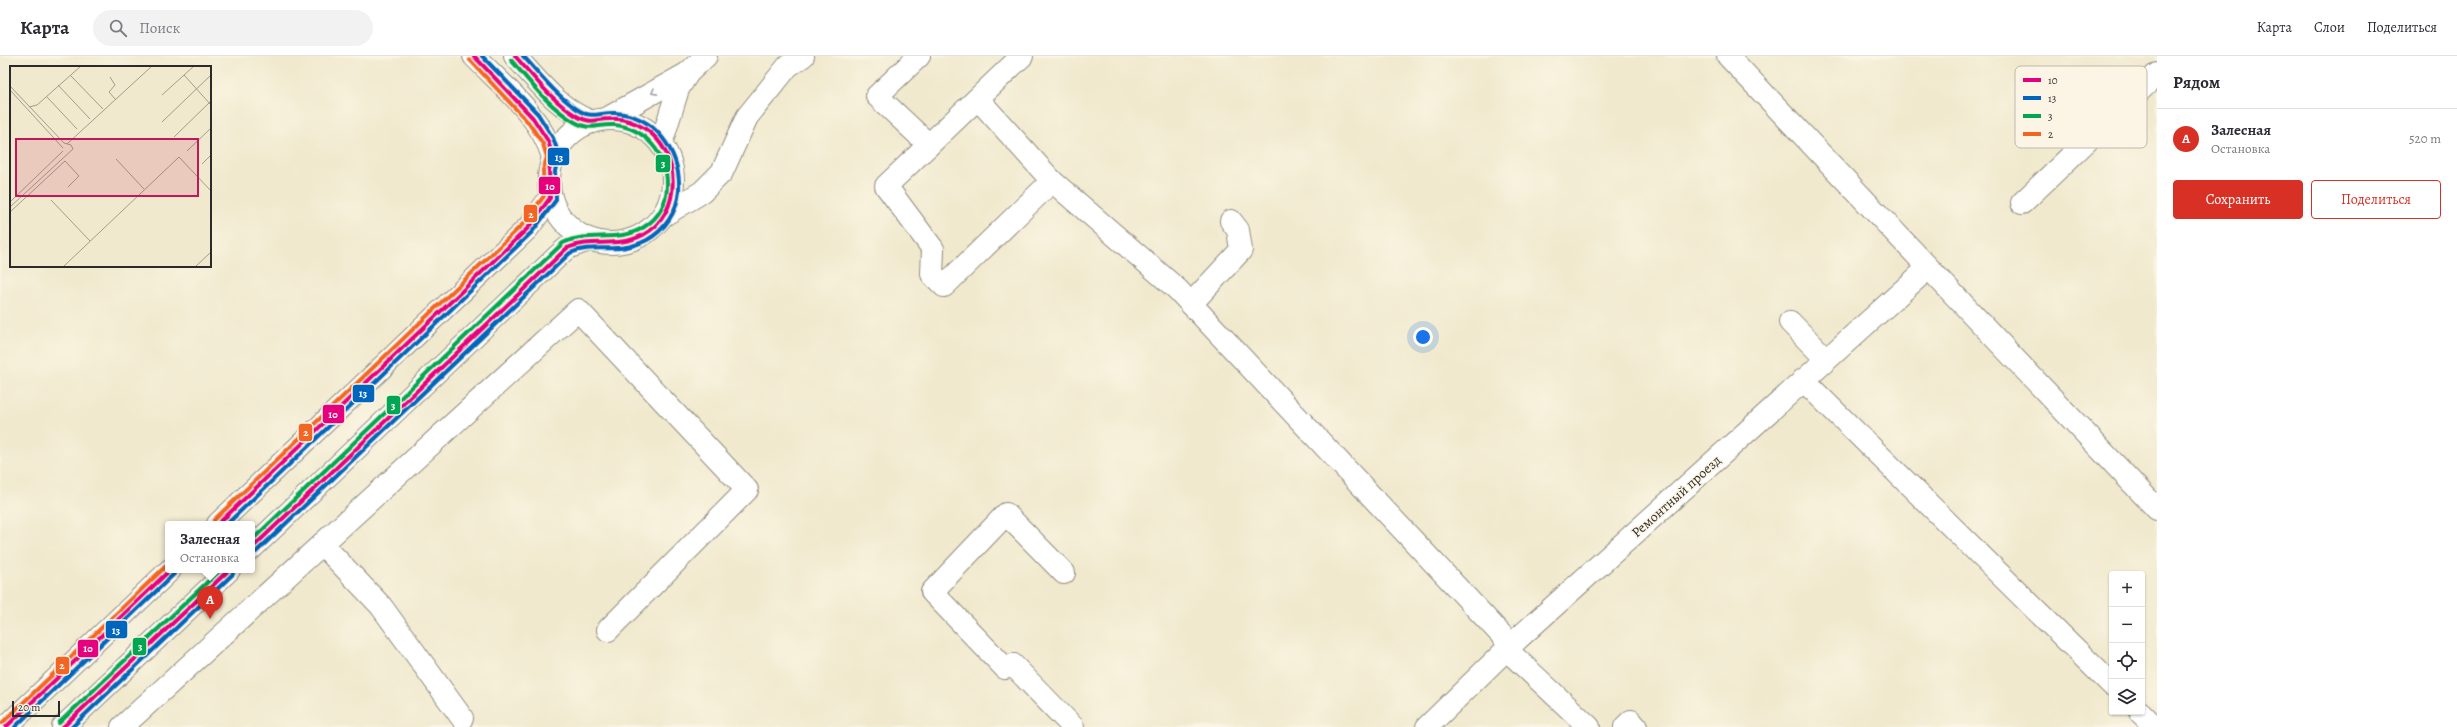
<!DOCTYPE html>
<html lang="ru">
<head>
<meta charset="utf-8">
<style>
	:root { --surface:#fff; --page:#f2f2f3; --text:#2b2b33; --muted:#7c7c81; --line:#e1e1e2; --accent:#d93025 }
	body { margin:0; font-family:Alegreya,serif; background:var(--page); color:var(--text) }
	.controls { position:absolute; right:12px; bottom:12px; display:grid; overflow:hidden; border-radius:4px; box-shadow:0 1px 3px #0004 }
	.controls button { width:36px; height:36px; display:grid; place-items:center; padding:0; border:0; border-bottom:1px solid var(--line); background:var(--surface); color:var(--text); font:20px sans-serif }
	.scale { position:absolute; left:12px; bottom:10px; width:48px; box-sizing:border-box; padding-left:4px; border:2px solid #2b2b2b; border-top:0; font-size:11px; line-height:14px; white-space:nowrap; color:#2b2b2b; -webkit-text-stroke:3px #fcf5e5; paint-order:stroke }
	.you { position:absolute; left:1423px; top:281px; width:14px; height:14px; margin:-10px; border:3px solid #fff; border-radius:50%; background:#1a73e8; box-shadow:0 0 0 6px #1a73e833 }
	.badge { display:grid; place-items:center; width:26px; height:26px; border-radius:50%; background:var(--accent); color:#fff; font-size:13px; font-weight:700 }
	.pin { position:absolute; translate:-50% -33px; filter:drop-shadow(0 1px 2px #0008) }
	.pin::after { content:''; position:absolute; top:21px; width:14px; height:12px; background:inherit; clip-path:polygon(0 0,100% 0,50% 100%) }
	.popup { position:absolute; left:165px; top:465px; width:90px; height:52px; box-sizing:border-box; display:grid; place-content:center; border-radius:4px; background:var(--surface); filter:drop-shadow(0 1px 3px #0005); font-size:13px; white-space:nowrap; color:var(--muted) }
	.popup b { font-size:15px; color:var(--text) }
	.popup::after { content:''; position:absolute; left:50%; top:100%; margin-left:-8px; border:8px solid transparent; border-top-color:var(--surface) }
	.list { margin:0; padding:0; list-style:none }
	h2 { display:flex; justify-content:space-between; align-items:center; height:52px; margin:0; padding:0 16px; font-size:17px }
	h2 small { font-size:13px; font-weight:400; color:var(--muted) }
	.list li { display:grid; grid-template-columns:26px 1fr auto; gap:12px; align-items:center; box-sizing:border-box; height:60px; padding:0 16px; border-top:1px solid var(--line) }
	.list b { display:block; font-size:15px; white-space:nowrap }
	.list p { margin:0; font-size:13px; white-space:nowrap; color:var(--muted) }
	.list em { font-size:13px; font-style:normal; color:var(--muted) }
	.actions { display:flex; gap:8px; padding:12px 16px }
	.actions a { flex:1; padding:9px 0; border:1px solid var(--accent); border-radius:4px; text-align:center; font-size:14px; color:var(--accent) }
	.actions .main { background:var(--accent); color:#fff }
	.icon { flex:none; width:22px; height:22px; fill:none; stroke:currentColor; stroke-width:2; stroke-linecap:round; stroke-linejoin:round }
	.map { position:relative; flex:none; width:2157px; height:671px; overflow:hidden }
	header { display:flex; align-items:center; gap:24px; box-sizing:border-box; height:56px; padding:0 20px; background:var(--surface); border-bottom:1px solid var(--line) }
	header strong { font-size:19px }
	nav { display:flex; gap:22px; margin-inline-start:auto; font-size:14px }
	.search { width:280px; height:36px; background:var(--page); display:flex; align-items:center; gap:10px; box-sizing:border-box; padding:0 14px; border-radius:22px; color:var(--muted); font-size:15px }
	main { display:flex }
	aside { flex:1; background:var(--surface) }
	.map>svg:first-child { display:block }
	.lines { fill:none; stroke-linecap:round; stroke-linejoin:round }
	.minor-casing { stroke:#8e8a7c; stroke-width:24 }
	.minor { stroke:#fff; stroke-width:22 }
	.bus-1-casing { stroke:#fcf5e5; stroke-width:7 }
	.bus-2-casing { stroke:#fcf5e5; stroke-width:7 }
	.bus-3-casing { stroke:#fcf5e5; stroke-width:7 }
	.bus-4-casing { stroke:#fcf5e5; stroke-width:7 }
	.bus-1 { stroke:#e5007d; stroke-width:4 }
	.bus-2 { stroke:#0065bd; stroke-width:4 }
	.bus-3 { stroke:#00a651; stroke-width:4 }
	.bus-4 { stroke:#f26522; stroke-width:4 }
	.oneway { stroke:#a0a0a0 }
	.labels { text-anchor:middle; stroke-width:3.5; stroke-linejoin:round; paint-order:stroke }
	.street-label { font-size:14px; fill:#2b2b2b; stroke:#fcf5e5 }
	.inset-road { fill:none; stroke:#a19d8c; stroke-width:1 }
	.view { fill:#c2185b; fill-opacity:0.15; stroke:#c2185b; stroke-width:2 }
	.inset-edge { fill:none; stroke:#2b2b2b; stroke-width:2 }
	.key { fill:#fcf5e5; stroke:#bdb8ad; stroke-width:1 }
	.key-label { font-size:11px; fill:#2b2b2b }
	.line-badge { stroke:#fcf5e5; stroke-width:1.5 }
	.badge-label { font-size:11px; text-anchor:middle; font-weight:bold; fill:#fff }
</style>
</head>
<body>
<header>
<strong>Карта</strong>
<div class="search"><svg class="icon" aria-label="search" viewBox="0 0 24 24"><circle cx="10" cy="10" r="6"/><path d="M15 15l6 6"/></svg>Поиск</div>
<nav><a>Карта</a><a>Слои</a><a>Поделиться</a></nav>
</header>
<main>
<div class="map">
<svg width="2157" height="671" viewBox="0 0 2157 671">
	<rect width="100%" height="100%" fill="#fcf5e5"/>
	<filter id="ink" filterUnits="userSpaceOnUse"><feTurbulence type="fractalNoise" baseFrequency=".025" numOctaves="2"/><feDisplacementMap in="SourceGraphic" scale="8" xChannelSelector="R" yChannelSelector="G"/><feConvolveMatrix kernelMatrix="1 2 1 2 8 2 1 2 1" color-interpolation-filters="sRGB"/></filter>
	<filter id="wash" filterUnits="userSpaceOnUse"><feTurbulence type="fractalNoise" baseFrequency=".012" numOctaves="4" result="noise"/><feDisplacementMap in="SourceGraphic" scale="16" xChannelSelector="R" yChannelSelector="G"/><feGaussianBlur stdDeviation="0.9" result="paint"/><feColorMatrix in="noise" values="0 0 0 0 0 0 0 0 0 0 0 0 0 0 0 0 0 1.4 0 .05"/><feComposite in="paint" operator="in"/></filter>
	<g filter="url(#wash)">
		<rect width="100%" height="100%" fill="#f0e9cd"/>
	</g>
	<g filter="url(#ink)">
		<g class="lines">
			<defs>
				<g id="minor">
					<path d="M474,0C503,30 541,60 553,101"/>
					<path d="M515,0C538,25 559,54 592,66"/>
					<path d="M919,0L877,40L929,89"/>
					<path d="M1022,0L886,130L933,193L932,218L944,230L1052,125"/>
					<path d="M1728,0L2157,453"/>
					<path d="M978,43L1052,125L1177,233L1511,589"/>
					<circle cx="611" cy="125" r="62"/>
					<path d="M606,63L688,17L706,0"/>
					<path d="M661,88L678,33L688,17"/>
					<path d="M2022,147L2157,18"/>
					<path d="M664,159L702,136L722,116L747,61L788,10L803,0"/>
					<path d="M1191,248L1241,194L1238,174L1231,165"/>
					<path d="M1790,266L1826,303"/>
					<path d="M1803,324L2112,629"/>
					<path d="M218,468L528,172L550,142"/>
					<path d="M322,488L381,550L462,662"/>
					<path d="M252,492L559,199L567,192L589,184"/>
					<path d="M1064,517L1006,458L932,536L1005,612L1013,609L1073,671"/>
					<path d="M1506,593L1589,671"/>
					<path d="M2140,656L2155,671"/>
					<path d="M6,671L170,514"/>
					<path d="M63,671L229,514"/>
					<path d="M122,671L578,254L747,434L608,574"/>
					<path d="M1427,671L1511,589L1928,212"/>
					<path d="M1625,671L1631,665L1636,671"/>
				</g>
			</defs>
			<use href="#minor" class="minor-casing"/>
			<use href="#minor" class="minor"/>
			<defs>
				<g id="bus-1">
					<path d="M218,468L528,172L550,142L549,114L553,101L548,85L533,62L474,0"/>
					<path d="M252,492L567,192C593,181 616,193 643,179C683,158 682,96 644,72C634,66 622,62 610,63C594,63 591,69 575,59C551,44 534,21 515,0"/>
					<path d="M6,671L170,514"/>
					<path d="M63,671L229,514"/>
				</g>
				<g id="bus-2">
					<path d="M227,468L532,176L556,144L555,115L559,99L553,82L538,58L482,0"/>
					<path d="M256,496L570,197C596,186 616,200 647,184C665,174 677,156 679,135C681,96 655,59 615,57C601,56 592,63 580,55C557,41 541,19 523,0"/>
					<path d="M15,671L174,518"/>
					<path d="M72,671L233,518"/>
				</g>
				<g id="bus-3">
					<path d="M252,484L563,187C590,174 618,188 644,171C660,161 667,146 667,128C667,98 644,71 614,69C596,68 591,76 573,65C548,50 530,26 511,4"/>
					<path d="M59,667L220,514"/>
				</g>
				<g id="bus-4">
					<path d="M214,464L523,168L544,140L543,114L547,101L543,88L528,66L470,4"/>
					<path d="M2,667L166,510"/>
				</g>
			</defs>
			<use href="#bus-1" class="bus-1-casing"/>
			<use href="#bus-2" class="bus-2-casing"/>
			<use href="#bus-3" class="bus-3-casing"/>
			<use href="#bus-4" class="bus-4-casing"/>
			<use href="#bus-1" class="bus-1"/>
			<use href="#bus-2" class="bus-2"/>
			<use href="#bus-3" class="bus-3"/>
			<use href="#bus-4" class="bus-4"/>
		</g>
		<defs><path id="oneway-chevron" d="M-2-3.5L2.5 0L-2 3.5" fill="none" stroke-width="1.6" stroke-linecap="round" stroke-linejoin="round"/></defs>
		<use class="oneway" href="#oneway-chevron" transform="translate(654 36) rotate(151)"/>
	</g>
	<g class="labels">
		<g class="street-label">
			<text transform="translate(1676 440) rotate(-42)" y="5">Ремонтный проезд</text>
		</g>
	</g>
	<g transform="translate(10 10)">
		<rect width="201" height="201" fill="#f0e9cd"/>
		<path class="inset-road" d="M60,9L93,43M174,9L201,39M100,11L105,19L99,26L106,34M48,19L80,53M0,20L54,77L61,79L63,83L0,141M0,24L53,82M152,29L184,0M37,31L67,63M19,41L27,39L71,0M152,56L201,9M164,71L201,35M57,78L142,0M177,85L201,62M106,93L134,123M192,98L201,89M41,134L80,175M0,136L53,85M0,146L55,95L69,110L58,121M53,201L169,91L201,125M185,201L201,186"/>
		<path class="view" d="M6,73H188V130H6Z"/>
		<rect width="201" height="201" class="inset-edge"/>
	</g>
	<rect x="2015" y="10" width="132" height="82" rx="6" class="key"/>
	<rect x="2023" y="22" width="18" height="4" fill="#e5007d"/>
	<rect x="2023" y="40" width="18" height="4" fill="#0065bd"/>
	<rect x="2023" y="58" width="18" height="4" fill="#00a651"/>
	<rect x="2023" y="76" width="18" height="4" fill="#f26522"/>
	<g class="key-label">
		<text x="2048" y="28">10</text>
		<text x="2048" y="46">13</text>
		<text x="2048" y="64">3</text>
		<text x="2048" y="82">2</text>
	</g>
	<g class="line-badge">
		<rect x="547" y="91" width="23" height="19" rx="4" fill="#0065bd"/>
		<rect x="655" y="98" width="16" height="19" rx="4" fill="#00a651"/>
		<rect x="538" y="120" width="23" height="19" rx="4" fill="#e5007d"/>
		<rect x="523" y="148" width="15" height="19" rx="4" fill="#f26522"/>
		<rect x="352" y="328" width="23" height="19" rx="4" fill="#0065bd"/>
		<rect x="386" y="339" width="15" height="20" rx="4" fill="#00a651"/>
		<rect x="322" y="348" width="23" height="20" rx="4" fill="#e5007d"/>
		<rect x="298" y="367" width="15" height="19" rx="4" fill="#f26522"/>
		<rect x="105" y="564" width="23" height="19" rx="4" fill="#0065bd"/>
		<rect x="132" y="581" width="15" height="19" rx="4" fill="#00a651"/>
		<rect x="77" y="583" width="22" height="19" rx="4" fill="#e5007d"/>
		<rect x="55" y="600" width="15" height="19" rx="4" fill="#f26522"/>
	</g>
	<g class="badge-label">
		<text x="559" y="105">13</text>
		<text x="663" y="111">3</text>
		<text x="550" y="134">10</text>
		<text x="531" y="162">2</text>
		<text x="363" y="341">13</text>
		<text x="393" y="353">3</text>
		<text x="333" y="362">10</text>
		<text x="306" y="380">2</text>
		<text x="116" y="578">13</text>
		<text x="140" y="594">3</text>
		<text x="88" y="596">10</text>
		<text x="62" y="613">2</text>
	</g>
</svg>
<div class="controls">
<button>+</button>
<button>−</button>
<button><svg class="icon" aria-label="locate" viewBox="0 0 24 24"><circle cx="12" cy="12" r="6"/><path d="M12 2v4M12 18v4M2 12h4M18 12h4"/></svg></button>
<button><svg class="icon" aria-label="layers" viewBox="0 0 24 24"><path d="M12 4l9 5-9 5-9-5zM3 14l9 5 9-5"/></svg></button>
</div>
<div class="scale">20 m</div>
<div class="you"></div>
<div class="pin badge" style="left:210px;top:563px">A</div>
<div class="popup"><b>Залесная</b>Остановка</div>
</div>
<aside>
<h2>Рядом<small></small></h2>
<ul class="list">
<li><span class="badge">A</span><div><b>Залесная</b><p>Остановка</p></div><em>520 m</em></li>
</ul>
<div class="actions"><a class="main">Сохранить</a><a>Поделиться</a></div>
</aside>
</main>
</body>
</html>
